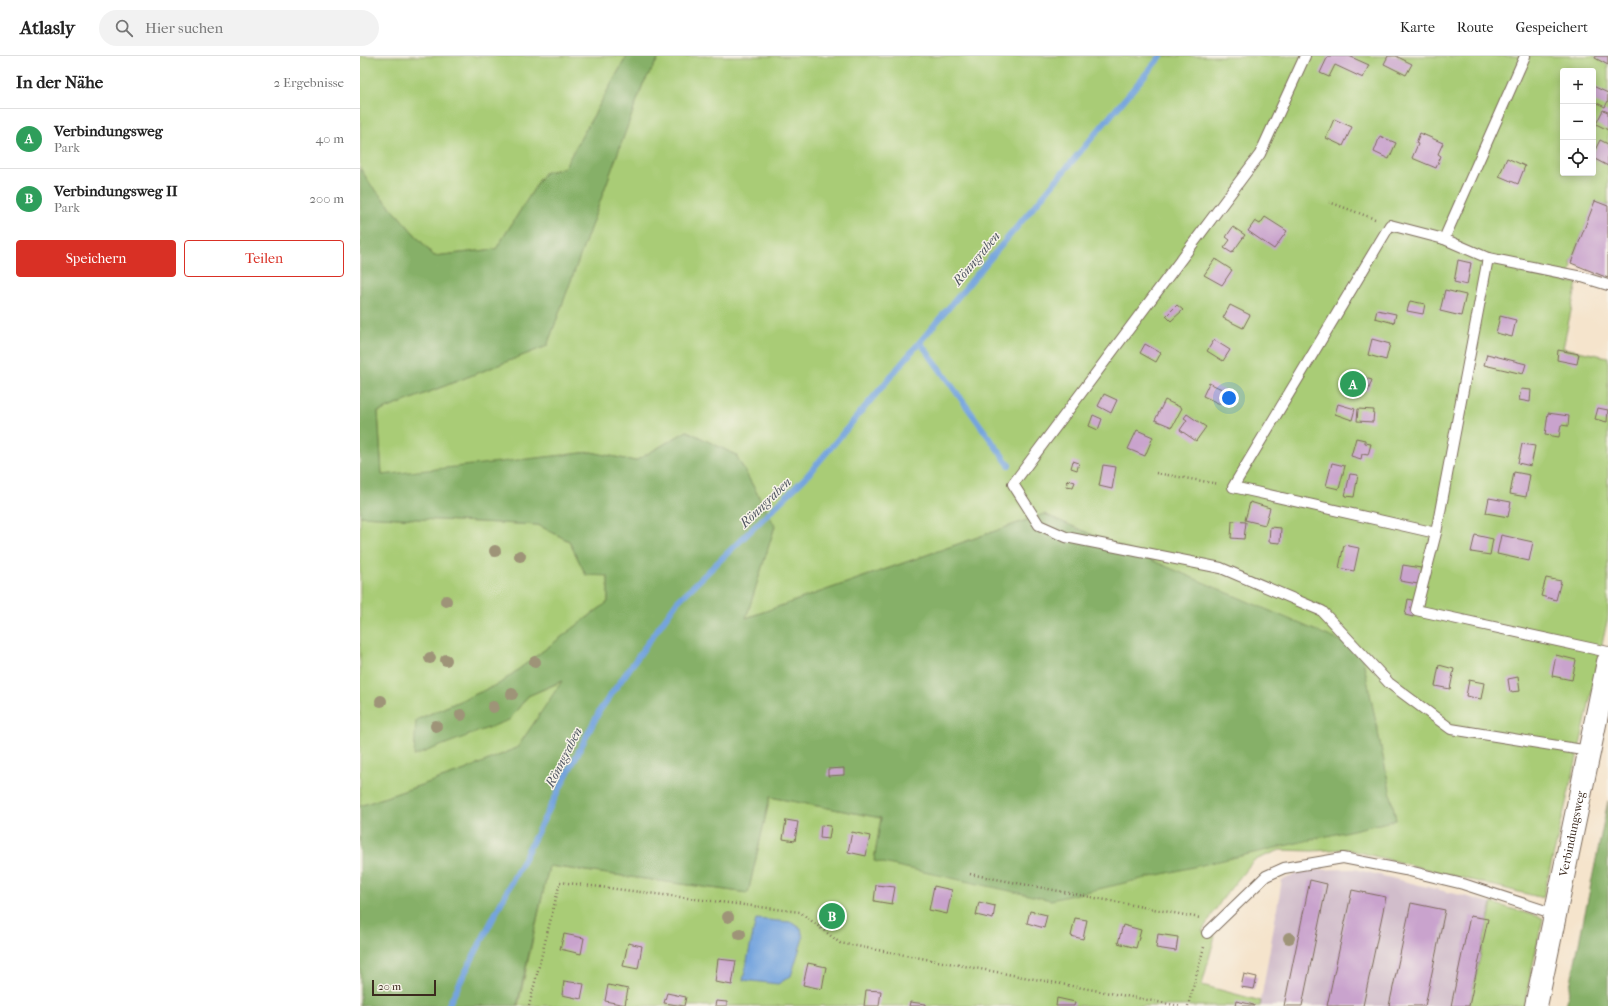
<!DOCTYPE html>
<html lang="de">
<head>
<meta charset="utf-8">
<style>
	:root { --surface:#fff; --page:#f2f2f2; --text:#222; --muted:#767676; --line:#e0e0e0; --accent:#d93025 }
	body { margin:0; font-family:"IM FELL French Canon",serif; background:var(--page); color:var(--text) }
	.controls { position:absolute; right:12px; top:12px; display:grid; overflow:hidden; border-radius:4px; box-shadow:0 2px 10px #0003 }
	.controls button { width:36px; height:36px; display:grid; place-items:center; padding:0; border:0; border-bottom:1px solid var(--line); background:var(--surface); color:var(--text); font:20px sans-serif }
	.scale { position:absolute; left:12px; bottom:10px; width:64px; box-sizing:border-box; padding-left:4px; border:2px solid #3b2a1e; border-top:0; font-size:11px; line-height:14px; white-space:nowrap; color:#3b2a1e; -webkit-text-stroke:3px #f7f3e8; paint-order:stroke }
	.you { position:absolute; left:869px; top:342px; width:14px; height:14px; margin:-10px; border:3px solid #fff; border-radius:50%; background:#1a73e8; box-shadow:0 0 0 6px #1a73e833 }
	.badge { display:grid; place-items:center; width:26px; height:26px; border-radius:50%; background:var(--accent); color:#fff; font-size:13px; font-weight:700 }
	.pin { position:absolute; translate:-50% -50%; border:2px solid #fff; box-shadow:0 1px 4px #0006 }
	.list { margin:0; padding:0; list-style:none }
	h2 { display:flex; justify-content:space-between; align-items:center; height:52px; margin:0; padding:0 16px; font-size:17px }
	h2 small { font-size:13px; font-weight:400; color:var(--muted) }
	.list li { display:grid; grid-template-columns:26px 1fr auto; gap:12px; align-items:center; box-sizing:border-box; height:60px; padding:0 16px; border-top:1px solid var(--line) }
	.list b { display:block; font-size:15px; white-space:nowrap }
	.list p { margin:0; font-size:13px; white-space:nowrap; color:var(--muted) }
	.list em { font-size:13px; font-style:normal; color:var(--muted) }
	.actions { display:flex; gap:8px; padding:12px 16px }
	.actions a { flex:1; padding:9px 0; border:1px solid var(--accent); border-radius:4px; text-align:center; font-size:14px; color:var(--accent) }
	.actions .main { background:var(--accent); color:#fff }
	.icon { flex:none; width:22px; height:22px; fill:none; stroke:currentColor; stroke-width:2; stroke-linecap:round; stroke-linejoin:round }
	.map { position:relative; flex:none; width:1248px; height:950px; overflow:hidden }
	header { display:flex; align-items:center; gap:24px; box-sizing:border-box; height:56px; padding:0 20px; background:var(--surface); border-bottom:1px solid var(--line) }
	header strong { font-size:19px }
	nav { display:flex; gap:22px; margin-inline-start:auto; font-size:14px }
	.search { width:280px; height:36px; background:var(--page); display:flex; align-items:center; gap:10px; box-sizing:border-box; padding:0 14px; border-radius:22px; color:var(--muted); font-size:15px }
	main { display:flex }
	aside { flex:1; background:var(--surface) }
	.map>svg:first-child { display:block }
	.industrial { fill:#d1bdcb }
	.green { fill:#a9cc76; stroke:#727b4a; fill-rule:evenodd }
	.forest { fill:#86b067; stroke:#606d42 }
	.water { fill:#75a4de; stroke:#58677e }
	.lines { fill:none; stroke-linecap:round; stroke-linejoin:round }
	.stream { stroke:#75a4de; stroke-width:6 }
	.building { fill:#c9a3cd }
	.lane-casing { stroke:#7c6b5b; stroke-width:12 }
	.secondary-casing { stroke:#7c6b5b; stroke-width:24 }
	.path { stroke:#7c6b5b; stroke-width:2.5; stroke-dasharray:1 3; stroke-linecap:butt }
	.lane { stroke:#fff; stroke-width:10 }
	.secondary { stroke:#fff; stroke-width:22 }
	.tree { fill:#9e9478 }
	.labels { text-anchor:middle; stroke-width:3; stroke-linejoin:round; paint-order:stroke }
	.street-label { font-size:12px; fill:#3b2a1e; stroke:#f7f3e8 }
	.water-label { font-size:13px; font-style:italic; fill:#4f5561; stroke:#f7f3e8 }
</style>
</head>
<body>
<header>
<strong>Atlasly</strong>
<div class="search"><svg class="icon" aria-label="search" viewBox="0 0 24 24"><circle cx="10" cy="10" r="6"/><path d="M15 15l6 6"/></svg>Hier suchen</div>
<nav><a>Karte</a><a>Route</a><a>Gespeichert</a></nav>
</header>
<main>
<aside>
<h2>In der Nähe<small>2 Ergebnisse</small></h2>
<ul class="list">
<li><span class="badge" style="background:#2e9e5b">A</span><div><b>Verbindungsweg</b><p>Park</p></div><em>40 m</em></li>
<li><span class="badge" style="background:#2e9e5b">B</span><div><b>Verbindungsweg II</b><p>Park</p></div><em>200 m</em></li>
</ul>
<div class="actions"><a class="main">Speichern</a><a>Teilen</a></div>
</aside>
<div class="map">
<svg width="1248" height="950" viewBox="0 0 1248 950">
	<rect width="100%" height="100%" fill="#f7f3e8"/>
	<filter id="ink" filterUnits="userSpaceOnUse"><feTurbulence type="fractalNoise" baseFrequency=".025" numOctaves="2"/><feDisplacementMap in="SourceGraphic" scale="8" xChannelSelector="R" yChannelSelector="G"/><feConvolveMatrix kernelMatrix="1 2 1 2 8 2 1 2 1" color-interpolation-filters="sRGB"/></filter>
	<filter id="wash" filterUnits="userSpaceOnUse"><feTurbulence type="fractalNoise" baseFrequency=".012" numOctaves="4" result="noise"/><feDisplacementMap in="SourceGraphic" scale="16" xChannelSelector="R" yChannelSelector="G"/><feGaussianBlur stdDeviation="0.9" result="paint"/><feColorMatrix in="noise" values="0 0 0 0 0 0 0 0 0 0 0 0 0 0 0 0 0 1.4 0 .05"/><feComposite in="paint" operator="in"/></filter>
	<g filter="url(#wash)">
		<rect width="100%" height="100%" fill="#f5e4cc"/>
		<path class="industrial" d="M995,813L1132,847L1109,950H900L922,824L946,814Z"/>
		<g class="green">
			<path d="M0,0H267L204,112L184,117L136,193L74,200L11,129L0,112Z"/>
			<path d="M300,0H1248V150L1235,146L1211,207L1212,211L1207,226L1217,227L1203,292L1248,301V561L1221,685L1183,842L986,793L952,795L920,794L893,805L863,842L842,875L855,880L842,929L901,945L900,950H158L189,810L388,837L410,741L521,762L514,805L872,801L1036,764L1001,595L684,458L386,562L415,470L376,399L327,375L275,405L231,396L22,420L18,356L187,290L283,28ZM1203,15H1233V117H1203Z"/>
			<path d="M0,460L178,469L209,485L226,519H248V546L139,628L56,664H149L168,640L203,625L157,692L105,714L0,750Z"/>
			<path d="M1132,847L1183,862L1164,950H1109Z"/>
		</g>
		<g class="forest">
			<path d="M267,0H300L283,28L187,290L18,356L22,419L231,396L275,405L327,375L376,399L415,470L386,562L684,458L1001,594L1036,764L691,844L514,805L521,762L410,741L388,837L189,810L157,950H0V750L105,714L157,692L202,625L168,640L149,664L54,700L56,664L139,628L248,546V520L226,519L209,485L178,469L0,460V112L11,129L74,200L136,193L184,117L204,112Z"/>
			<path d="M1248,745V950H1206Z"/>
		</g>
		<path class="water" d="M396,863L430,866L441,872L443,882L431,920L418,928L383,924Z"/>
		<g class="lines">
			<g class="stream">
				<path d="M560,286L649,409"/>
				<path d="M88,950L240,654L317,546L446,421L801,0"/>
			</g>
		</g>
		<g id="blocks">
			<g class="building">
				<path d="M968,0H989L1009,9L1003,22L975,9L969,21L960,17Z"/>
				<path d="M1028,0H1036L1052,8L1046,19L1024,8Z"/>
				<path d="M1236,0H1248V9L1235,2Z"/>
				<path d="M1233,30L1248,37V45L1245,51L1233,45Z"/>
				<path d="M1243,54L1248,56V74L1236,68Z"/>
				<path d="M974,63L992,71L983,90L966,82Z"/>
				<path d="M1060,77L1083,87L1078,98L1081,100L1076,112L1052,102L1058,88L1056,87Z"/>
				<path d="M1020,80L1036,87L1029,103L1014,96Z"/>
				<path d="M1240,84L1248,88V110L1233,102V98Z"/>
				<path d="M1147,102L1165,110L1158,128L1139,120Z"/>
				<path d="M1235,145L1248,150V222L1211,207Z"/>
				<path d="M905,161L927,175L914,193L888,175L895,165L900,168Z"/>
				<path d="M873,171L885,179L872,197L864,192L870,184L866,181Z"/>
				<path d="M855,203L872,214L862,229L844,219Z"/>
				<path d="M1098,204L1111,207L1107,229L1094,226Z"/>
				<path d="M1085,234L1106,239L1101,260L1080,255Z"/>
				<path d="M1050,245L1065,248L1063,258L1047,255Z"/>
				<path d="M817,249L823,254L811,265L806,260Z"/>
				<path d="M870,249L890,259L883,272L863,262Z"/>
				<path d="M1017,254L1036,258L1034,267L1015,262Z"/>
				<path d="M1140,260L1156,264L1152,281L1136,277Z"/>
				<path d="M1012,283L1030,288L1026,304L1008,299Z"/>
				<path d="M854,284L870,294L863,305L847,295Z"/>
				<path d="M785,288L801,297L796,306L780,297Z"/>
				<path d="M1198,294L1219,298L1217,308L1197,304Z"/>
				<path d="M1127,298L1166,308L1163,318L1124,309Z"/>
				<path d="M998,320L1012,324L1008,335L995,332Z"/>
				<path d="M849,327L866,335L860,348L843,340Z"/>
				<path d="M1161,333L1171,334L1170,346L1159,344Z"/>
				<path d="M744,338L757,344L751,357L738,350Z"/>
				<path d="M805,344L822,352L812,371L795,364Z"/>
				<path d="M978,348L995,353L992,364L975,358Z"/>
				<path d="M1238,352L1248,354L1247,366L1235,363Z"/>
				<path d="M998,353L1014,354L1013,366L997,365Z"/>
				<path d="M1188,357L1209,360L1208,370L1201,369L1199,381L1185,379Z"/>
				<path d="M827,358L846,371L836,385L820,374L827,364L824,362Z"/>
				<path d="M733,359L742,363L738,374L729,370Z"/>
				<path d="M777,374L793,381L785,400L768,393Z"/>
				<path d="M996,382L1005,384V387L1011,388L1008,399L1002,398L1001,403L991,400Z"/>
				<path d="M1162,388L1175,390L1171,410L1158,407Z"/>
				<path d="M713,405L719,407L717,414L711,412Z"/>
				<path d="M972,407L985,410L979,433L966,430Z"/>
				<path d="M743,409L756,411L752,433L739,430Z"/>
				<path d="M1154,416L1170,419L1166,441L1150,438Z"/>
				<path d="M990,418L998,419L994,441L985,440Z"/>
				<path d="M708,424L715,426L713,431L706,430Z"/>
				<path d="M1129,442L1151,446L1148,461L1126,457Z"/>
				<path d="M890,446L910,452L905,469L885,464Z"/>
				<path d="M872,465L886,466L884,483L871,482Z"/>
				<path d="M910,471L921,472L920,487L909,486Z"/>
				<path d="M1115,479L1133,483L1130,499L1111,496Z"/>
				<path d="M1141,479L1173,486L1169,505L1137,498Z"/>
				<path d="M984,489L999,492L994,515L979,512Z"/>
				<path d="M1043,509L1061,512L1058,528L1040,525Z"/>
				<path d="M1186,522L1201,525L1196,544L1181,540Z"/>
				<path d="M1048,543L1056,545L1053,561L1045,559Z"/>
				<path d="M1196,599L1216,604L1212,624L1192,620Z"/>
				<path d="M1079,609L1094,613L1090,633L1075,630Z"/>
				<path d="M1158,621L1160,635L1150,636L1148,623Z"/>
				<path d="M1109,624L1124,627L1121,643L1106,640Z"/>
				<path d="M484,712V719L468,720V713Z"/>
				<path d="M426,764L438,766L435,785L423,783Z"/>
				<path d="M461,769L471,770L469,783L460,782Z"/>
				<path d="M492,776L510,780L506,800L488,796Z"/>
				<path d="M950,824L967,828L942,950H924Z"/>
				<path d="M516,829L535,831L532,848L514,845Z"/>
				<path d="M574,830L592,834L587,858L569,854Z"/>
				<path d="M992,834L1026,841L1003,950H967Z"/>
				<path d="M619,846L635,850L633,863L616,859Z"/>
				<path d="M1051,847L1085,854L1065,950H1029Z"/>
				<path d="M670,855L687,859L684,872L667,867Z"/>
				<path d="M1110,860L1128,863L1109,950H1091Z"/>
				<path d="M715,862L727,864L723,883L711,880Z"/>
				<path d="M763,869L781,874L776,892L758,887Z"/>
				<path d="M204,878L224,882L221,898L200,893Z"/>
				<path d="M798,878L818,881L816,895L796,892Z"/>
				<path d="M268,887L282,890L278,913L263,910Z"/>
				<path d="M358,903L376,905L372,929L355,926Z"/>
				<path d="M448,907L466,911L462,933L443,929Z"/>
				<path d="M884,918L897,921L894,933L881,931Z"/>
				<path d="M204,925L224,928L221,943L202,939Z"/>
				<path d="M248,929L268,933L265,949L245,945Z"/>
				<path d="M506,934L521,935L519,950H504Z"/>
				<path d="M307,937L326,941L324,950L304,947Z"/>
				<path d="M697,942L715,946L714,950H696Z"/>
				<path d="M356,945L367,946V950H355Z"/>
				<path d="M876,945L894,949V950H875Z"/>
				<path d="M550,946L566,948V950H549Z"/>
			</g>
		</g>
	</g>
	<g filter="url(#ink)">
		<use href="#blocks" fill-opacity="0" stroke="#7c6b5b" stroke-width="1"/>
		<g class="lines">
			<defs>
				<g id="lane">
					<path d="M945,0L900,98L653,428L679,469L706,481L861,512L962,555L1029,627L1091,673L1229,695"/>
					<path d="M1084,183L1165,0"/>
					<path d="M1128,202L1222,221L1248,229"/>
					<path d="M1076,477L873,431L1030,169L1084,183L1128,202L1076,477L1056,554L1248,596"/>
					<path d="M847,877L906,820L924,812L983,802L1045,814L1103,828L1195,858"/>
				</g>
				<g id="secondary">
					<path id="s1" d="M1176,950L1248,606"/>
				</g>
			</defs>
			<use href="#lane" class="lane-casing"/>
			<use href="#secondary" class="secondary-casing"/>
			<g class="path">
				<path d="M969,146L1015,163"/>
				<path d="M796,417L859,428"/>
				<path d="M610,818L840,862"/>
				<path d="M169,950L200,826L440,856L480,887L820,950"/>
				<path d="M828,950L844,891"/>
			</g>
			<use href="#lane" class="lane"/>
			<use href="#secondary" class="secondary"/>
		</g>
		<g class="tree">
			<circle cx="135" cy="495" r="6"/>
			<circle cx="160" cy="500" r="6"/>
			<circle cx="86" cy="545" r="6"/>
			<circle cx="70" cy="602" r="6"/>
			<circle cx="86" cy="604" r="6"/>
			<circle cx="175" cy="606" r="6"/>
			<circle cx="152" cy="638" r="6"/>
			<circle cx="21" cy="645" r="6"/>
			<circle cx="133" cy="651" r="6"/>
			<circle cx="101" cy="659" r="6"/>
			<circle cx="76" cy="670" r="6"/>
			<circle cx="368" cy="861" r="6"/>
			<circle cx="380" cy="878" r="6"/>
			<circle cx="929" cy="882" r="6"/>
		</g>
	</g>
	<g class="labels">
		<g class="street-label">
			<text dy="4" stroke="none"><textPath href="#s1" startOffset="176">Verbindungsweg</textPath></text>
		</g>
		<g class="water-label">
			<text transform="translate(616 202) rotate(-50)" y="5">Rönngraben</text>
			<text transform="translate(405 446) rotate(-44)" y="5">Rönngraben</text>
			<text transform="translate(203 701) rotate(-63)" y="5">Rönngraben</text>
		</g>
	</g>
</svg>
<div class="controls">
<button>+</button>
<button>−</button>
<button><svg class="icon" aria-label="locate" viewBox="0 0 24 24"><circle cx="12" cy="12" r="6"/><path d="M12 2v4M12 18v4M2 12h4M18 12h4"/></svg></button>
</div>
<div class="scale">20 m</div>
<div class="you"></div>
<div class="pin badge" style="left:993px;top:328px;background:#2e9e5b">A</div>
<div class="pin badge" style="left:472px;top:860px;background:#2e9e5b">B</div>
</div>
</main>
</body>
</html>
